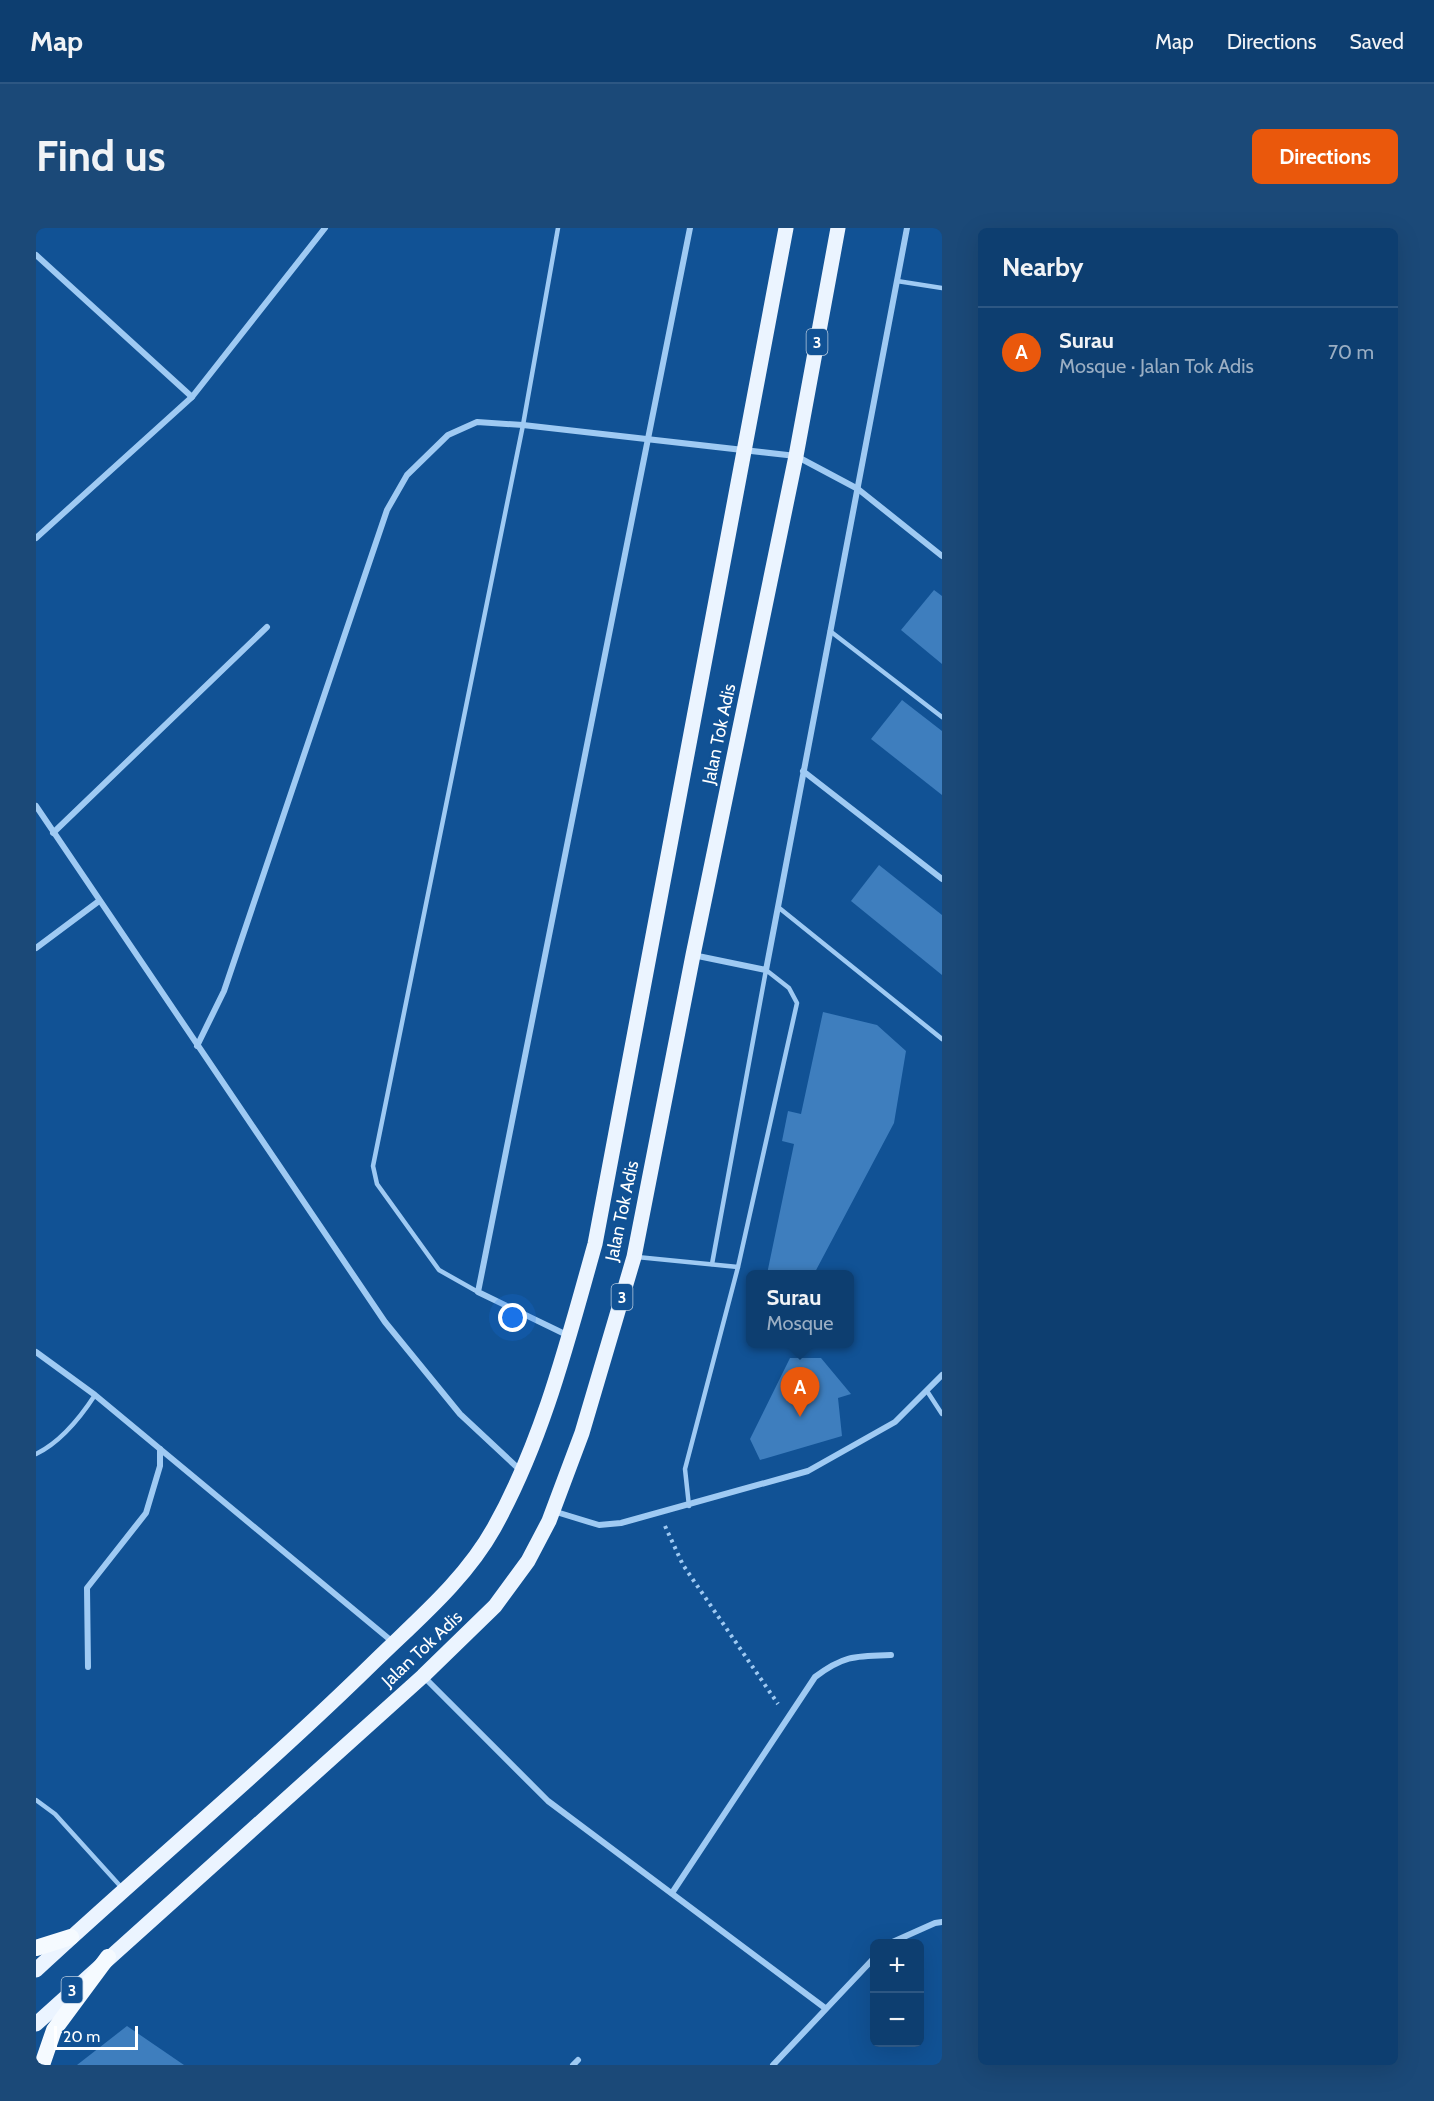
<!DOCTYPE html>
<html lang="en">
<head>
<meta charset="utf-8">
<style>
	:root { --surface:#0d3e70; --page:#1b4978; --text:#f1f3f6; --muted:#9aaec3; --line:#2d5783; --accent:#ea580c }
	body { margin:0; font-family:Cabin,sans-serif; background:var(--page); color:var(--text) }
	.controls { position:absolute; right:18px; bottom:18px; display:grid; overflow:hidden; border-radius:9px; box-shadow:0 6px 24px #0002 }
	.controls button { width:54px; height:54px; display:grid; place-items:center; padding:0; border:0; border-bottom:2px solid var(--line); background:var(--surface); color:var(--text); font:30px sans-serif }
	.scale { position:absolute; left:18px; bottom:15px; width:84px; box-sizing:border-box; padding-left:6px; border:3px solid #fff; border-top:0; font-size:16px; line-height:21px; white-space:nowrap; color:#fff; -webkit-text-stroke:4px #115295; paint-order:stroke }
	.you { position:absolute; left:477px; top:1090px; width:21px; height:21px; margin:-15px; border:4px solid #fff; border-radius:50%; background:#1a73e8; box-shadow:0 0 0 9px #1a73e833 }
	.badge { display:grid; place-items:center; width:39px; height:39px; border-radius:50%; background:var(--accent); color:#fff; font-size:20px; font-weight:700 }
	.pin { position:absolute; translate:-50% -50px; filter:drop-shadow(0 2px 3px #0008) }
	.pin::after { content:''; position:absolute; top:32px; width:21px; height:18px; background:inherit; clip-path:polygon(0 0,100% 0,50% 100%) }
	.popup { position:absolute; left:710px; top:1042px; width:108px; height:78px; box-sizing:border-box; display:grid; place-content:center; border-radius:9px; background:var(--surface); filter:drop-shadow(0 2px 4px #0005); font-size:20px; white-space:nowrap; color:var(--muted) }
	.popup b { font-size:22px; color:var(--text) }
	.popup::after { content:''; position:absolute; left:50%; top:100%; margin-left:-12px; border:12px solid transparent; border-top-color:var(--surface) }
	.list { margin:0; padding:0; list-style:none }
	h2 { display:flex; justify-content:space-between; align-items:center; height:78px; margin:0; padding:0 24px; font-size:26px }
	h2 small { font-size:20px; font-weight:400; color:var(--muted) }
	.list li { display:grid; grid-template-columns:39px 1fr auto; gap:18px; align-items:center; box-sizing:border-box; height:90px; padding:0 24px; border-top:2px solid var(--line) }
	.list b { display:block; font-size:22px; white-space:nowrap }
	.list p { margin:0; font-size:20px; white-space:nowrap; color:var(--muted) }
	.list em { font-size:20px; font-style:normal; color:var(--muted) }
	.map { position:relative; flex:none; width:906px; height:1837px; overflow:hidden; border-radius:9px }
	header { display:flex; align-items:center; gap:36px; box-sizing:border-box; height:84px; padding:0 30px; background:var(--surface); border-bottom:2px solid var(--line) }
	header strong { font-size:28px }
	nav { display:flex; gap:33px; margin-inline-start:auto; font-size:21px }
	.intro { display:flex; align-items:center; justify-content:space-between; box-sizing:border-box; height:144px; padding:0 36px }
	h1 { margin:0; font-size:42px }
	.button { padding:15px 27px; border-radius:9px; background:var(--accent); color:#fff; font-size:21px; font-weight:700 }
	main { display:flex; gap:36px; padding:0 36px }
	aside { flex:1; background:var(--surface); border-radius:9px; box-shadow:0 6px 24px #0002 }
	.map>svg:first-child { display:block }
	.building { fill:#3e7ebe }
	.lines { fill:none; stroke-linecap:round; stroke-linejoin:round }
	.path { stroke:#9fcaf3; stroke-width:4; stroke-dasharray:3 4.5; stroke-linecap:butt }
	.service { stroke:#9fcaf3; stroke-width:4.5 }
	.minor { stroke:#9fcaf3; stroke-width:6 }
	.primary { stroke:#ebf4ff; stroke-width:15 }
	.trunk { stroke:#f5faff; stroke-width:16 }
	.labels { text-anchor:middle; stroke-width:4.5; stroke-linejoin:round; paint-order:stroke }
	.shield { fill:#115295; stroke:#b8cbdf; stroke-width:1.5 }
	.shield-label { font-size:16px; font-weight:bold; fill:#fff }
	.street-label { font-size:18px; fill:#fff; stroke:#115295 }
</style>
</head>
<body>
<header>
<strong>Map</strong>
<nav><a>Map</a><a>Directions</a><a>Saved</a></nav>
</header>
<div class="intro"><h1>Find us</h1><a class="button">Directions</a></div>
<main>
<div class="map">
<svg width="906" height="1837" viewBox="0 0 906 1837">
	<rect width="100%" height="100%" fill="#115295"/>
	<g class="building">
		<path d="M898,362L906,368V436L865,402Z"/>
		<path d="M866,472L906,503V567L835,511Z"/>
		<path d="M843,637L906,687V747L815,673Z"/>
		<path d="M787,784L841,797L870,823L858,895L778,1046H731L758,916L746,913L752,883L765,886Z"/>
		<path d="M754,1130H785L815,1166L802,1170L806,1208L724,1232L714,1211Z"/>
		<path d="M91,1798L148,1837H41Z"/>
	</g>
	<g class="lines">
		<path class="path" d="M629,1298L647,1337L742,1476"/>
		<g class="service">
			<path d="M861,53L906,60"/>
			<path d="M794,403L906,489"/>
			<path d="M742,679L906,811"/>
			<path d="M601,1029L702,1039"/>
			<path d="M442,1064L403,1042L341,956L337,938L487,197L522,0"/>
			<path d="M891,1163L906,1186"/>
			<path d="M0,1226C25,1214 44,1190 59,1167"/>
			<path d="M653,1278L649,1241L702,1039L761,775L753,760L730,742L676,1036"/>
			<path d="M0,1572L19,1586L86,1660"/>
		</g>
		<g class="minor">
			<path d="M0,27L156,169"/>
			<path d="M0,310L156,169L289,0"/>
			<path d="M767,543L906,651"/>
			<path d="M0,578L349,1094L424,1186L484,1242"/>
			<path d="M17,605L231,399"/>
			<path d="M0,720L63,673"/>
			<path d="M657,727L730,742L871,0"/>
			<path d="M161,818L188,763L351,282L371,247L412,207L441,194L487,197L760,228L822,261L906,328"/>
			<path d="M533,1108L442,1064L654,0"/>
			<path d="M0,1124L59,1167L358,1415"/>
			<path d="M517,1283L563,1297L585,1295L772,1243L859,1194L906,1147"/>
			<path d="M52,1439L51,1360L110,1285L124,1238V1221"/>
			<path d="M388,1449L512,1573L789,1780"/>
			<path d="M636,1665L779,1449C808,1427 820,1428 855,1427"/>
			<path d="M852,1716L899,1695L906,1694"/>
			<path d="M537,1837L542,1832"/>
			<path d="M737,1837L838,1730"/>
		</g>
		<g class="primary">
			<path d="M0,1742C112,1638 230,1540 339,1433C381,1392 429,1352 458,1300C507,1212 532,1112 559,1016L750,0"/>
			<path d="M0,1796L387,1448L459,1378L492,1333L513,1293L546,1205L598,1029L657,727L760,228L802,0"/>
		</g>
		<g class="trunk">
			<path d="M0,1720L35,1709"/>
			<path d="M6,1837L18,1802L72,1729"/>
		</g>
	</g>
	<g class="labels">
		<g class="shield">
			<rect x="770.5" y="101" width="21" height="26" rx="4.5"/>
			<rect x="575.5" y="1056" width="21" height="26" rx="4.5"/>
			<rect x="25.5" y="1749" width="21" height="26" rx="4.5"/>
		</g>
		<g class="shield-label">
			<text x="781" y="120">3</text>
			<text x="586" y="1075">3</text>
			<text x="36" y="1768">3</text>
		</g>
		<g class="street-label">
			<text transform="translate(683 506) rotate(-78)" y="6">Jalan Tok Adis</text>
			<text transform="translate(586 983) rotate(-78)" y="6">Jalan Tok Adis</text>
			<text transform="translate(386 1421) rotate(-43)" y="6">Jalan Tok Adis</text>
		</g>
	</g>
</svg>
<div class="controls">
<button>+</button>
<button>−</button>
</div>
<div class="scale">20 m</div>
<div class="you"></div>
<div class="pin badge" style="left:764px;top:1189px">A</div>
<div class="popup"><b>Surau</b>Mosque</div>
</div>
<aside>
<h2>Nearby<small></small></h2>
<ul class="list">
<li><span class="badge">A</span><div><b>Surau</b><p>Mosque · Jalan Tok Adis</p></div><em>70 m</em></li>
</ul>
</aside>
</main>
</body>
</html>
